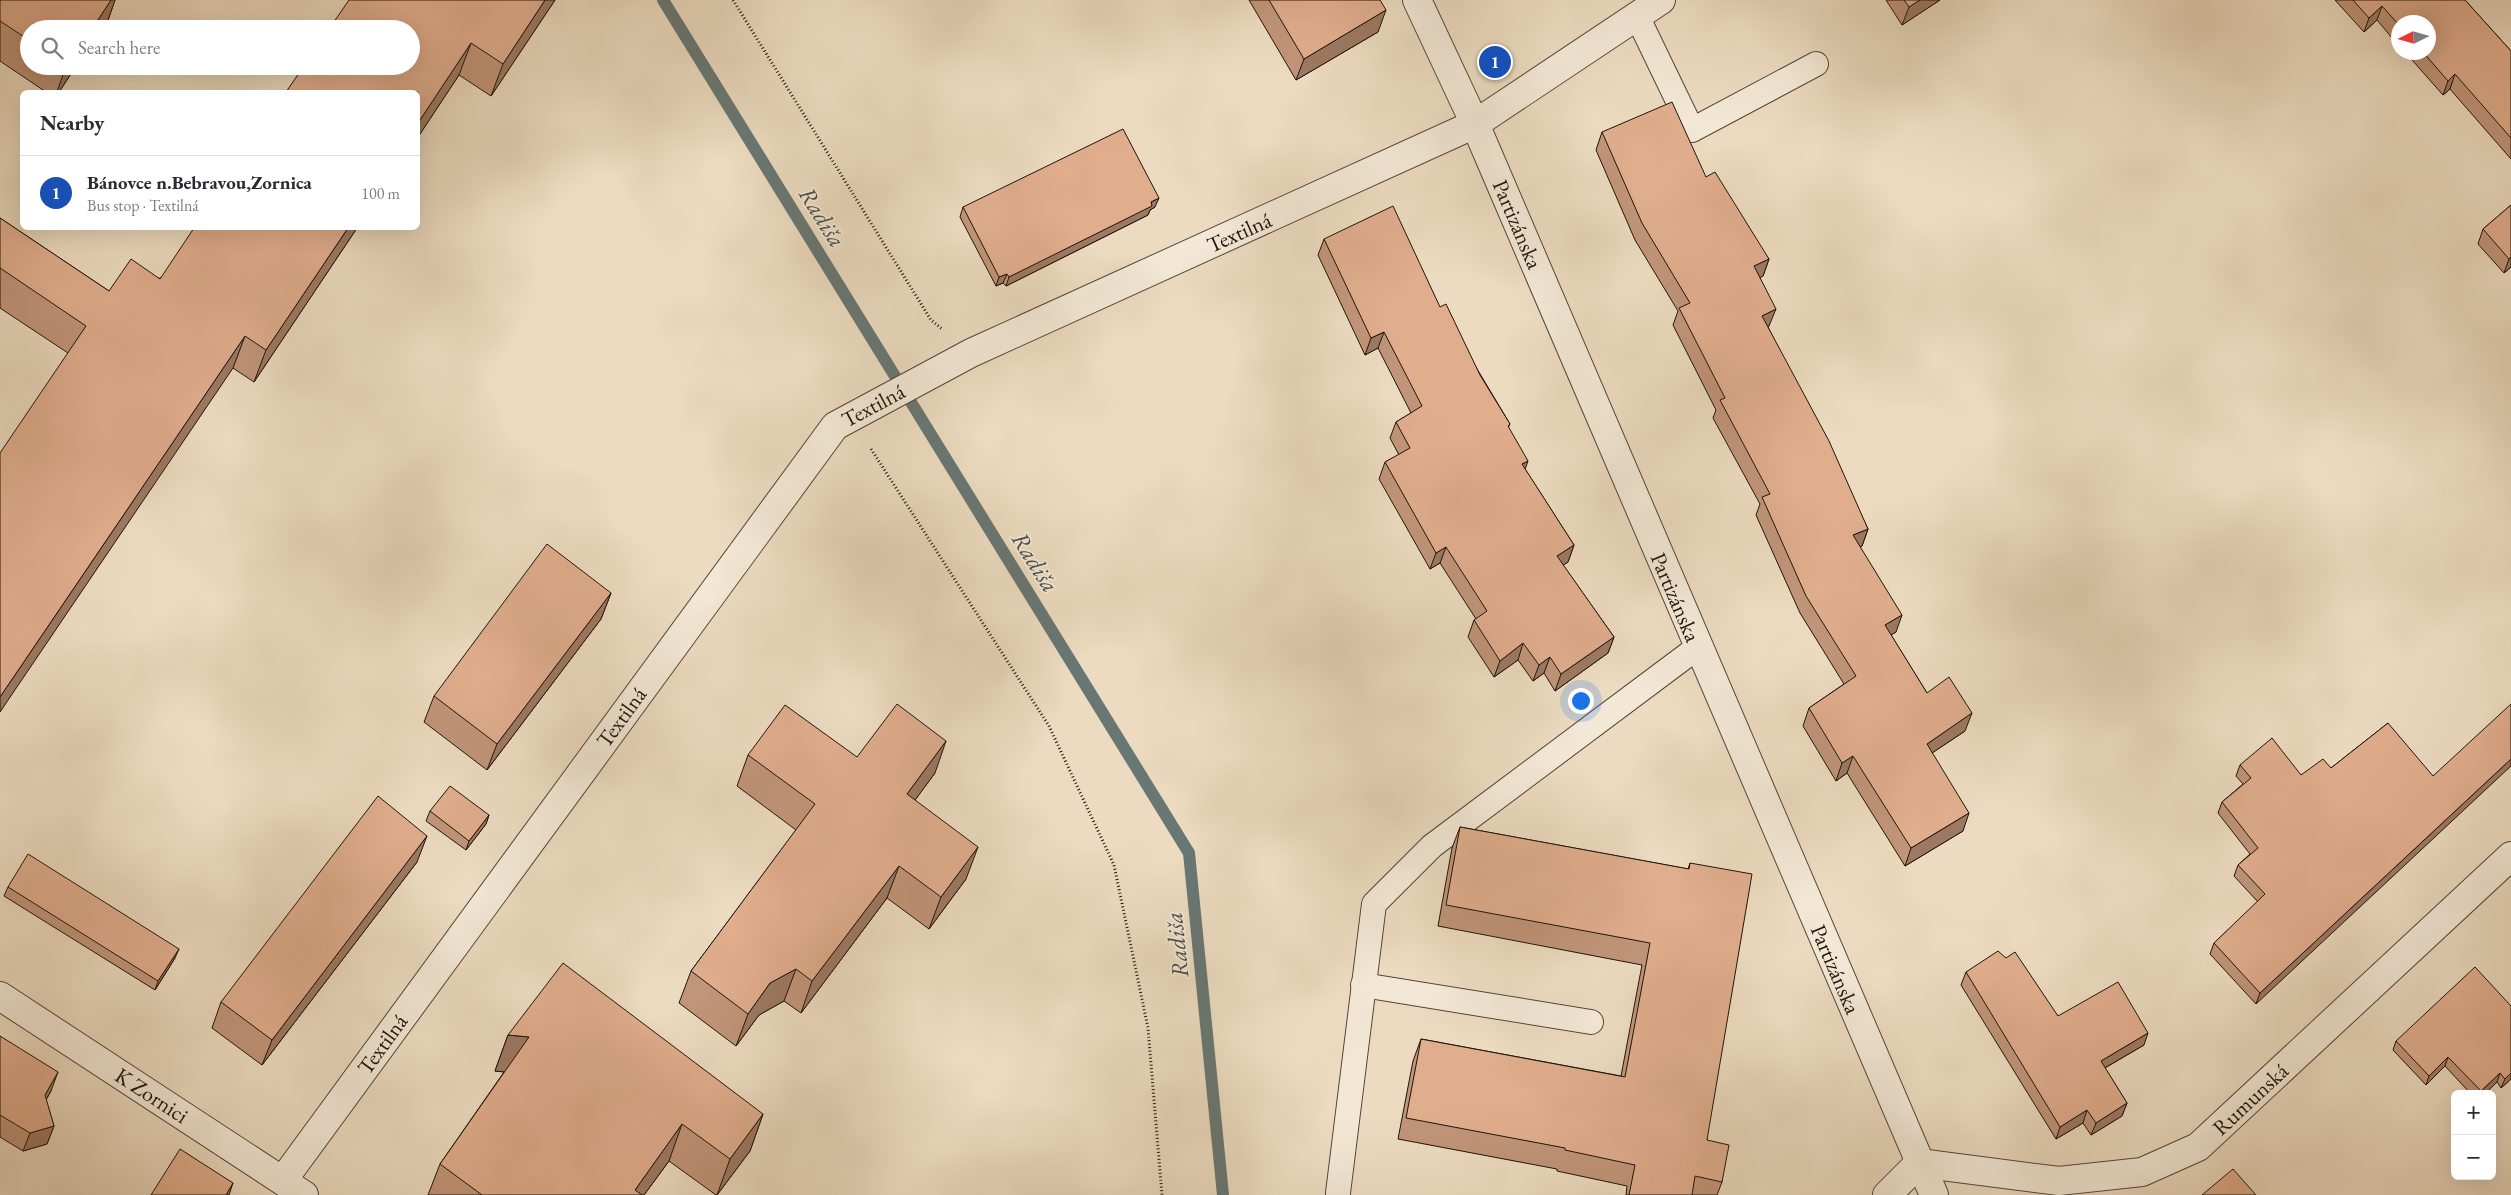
<!DOCTYPE html>
<html lang="en">
<head>
<meta charset="utf-8">
<style>
	:root { --surface:#fff; --page:#f7f7f7; --text:#2b2b33; --muted:#7c7c81; --line:#e1e1e2; --accent:#b45309 }
	body { margin:0; font-family:"EB Garamond",serif; background:var(--page); color:var(--text) }
	.controls { position:absolute; right:15px; bottom:15px; display:grid; overflow:hidden; border-radius:8px; box-shadow:0 5px 20px #0002 }
	.controls button { width:45px; height:45px; display:grid; place-items:center; padding:0; border:0; border-bottom:1px solid var(--line); background:var(--surface); color:var(--text); font:25px sans-serif }
	.compass { position:absolute; left:2391px; top:15px; width:45px; height:45px; border-radius:50%; background:var(--surface); box-shadow:0 5px 20px #0002; rotate:265deg }
	.you { position:absolute; left:1580px; top:700px; width:18px; height:18px; margin:-12px; border:4px solid #fff; border-radius:50%; background:#1a73e8; box-shadow:0 0 0 8px #1a73e833 }
	.badge { display:grid; place-items:center; width:32px; height:32px; border-radius:50%; background:var(--accent); color:#fff; font-size:16px; font-weight:700 }
	.pin { position:absolute; translate:-50% -50%; border:2px solid #fff; box-shadow:0 1px 5px #0006 }
	.list { margin:0; padding:0; list-style:none }
	h2 { display:flex; justify-content:space-between; align-items:center; height:65px; margin:0; padding:0 20px; font-size:21px }
	h2 small { font-size:16px; font-weight:400; color:var(--muted) }
	.list li { display:grid; grid-template-columns:32px 1fr auto; gap:15px; align-items:center; box-sizing:border-box; height:75px; padding:0 20px; border-top:1px solid var(--line) }
	.list b { display:block; font-size:19px; white-space:nowrap }
	.list p { margin:0; font-size:16px; white-space:nowrap; color:var(--muted) }
	.list em { font-size:16px; font-style:normal; color:var(--muted) }
	.icon { flex:none; width:28px; height:28px; fill:none; stroke:currentColor; stroke-width:2; stroke-linecap:round; stroke-linejoin:round }
	.map { position:relative; flex:none; width:2511px; height:1195px; overflow:hidden }
	.search { position:absolute; background:var(--surface); box-shadow:0 5px 20px #0002; left:20px; top:20px; width:400px; height:55px; display:flex; align-items:center; gap:12px; box-sizing:border-box; padding:0 18px; border-radius:28px; color:var(--muted); font-size:19px }
	.panel { position:absolute; background:var(--surface); box-shadow:0 5px 20px #0002; left:20px; top:90px; width:400px; height:140px; border-radius:8px }
	.map>svg:first-child { display:block }
	.lines { fill:none; stroke-linecap:round; stroke-linejoin:round }
	.stream { stroke:#687774; stroke-width:12 }
	.service-casing { stroke:#524639; stroke-width:26 }
	.minor-casing { stroke:#524639; stroke-width:30 }
	.tertiary-casing { stroke:#524639; stroke-width:30 }
	.path { stroke:#1e140c; stroke-width:3; stroke-dasharray:1 2.5; stroke-linecap:butt }
	.service { stroke:#f3e8d6; stroke-width:24 }
	.minor { stroke:#f3e8d6; stroke-width:28 }
	.tertiary { stroke:#f3e8d6; stroke-width:28 }
	.wall { fill:#c19579; stroke:#1e140c }
	.shaded-wall { fill:#9d7963; stroke:#1e140c }
	.building { fill:#e0ad8d; stroke:#1e140c }
	.labels { text-anchor:middle; stroke-width:4; stroke-linejoin:round; paint-order:stroke }
	.street-label { font-size:22px; fill:#1e140c; stroke:#f3e8d6 }
	.water-label { font-size:24px; font-style:italic; fill:#494e49; stroke:#f3e8d6 }
</style>
</head>
<body>
<div class="map">
<svg width="2511" height="1195" viewBox="0 0 2511 1195">
	<rect width="100%" height="100%" fill="#ecdbc0"/>
	<filter id="stains"><feTurbulence type="fractalNoise" baseFrequency=".004" numOctaves="4"/><feColorMatrix values="0 0 0 0 .2 0 0 0 0 .09 0 0 0 0 .02 0 0 0 .5 -.17"/></filter>
	<radialGradient id="worn" r=".72"><stop offset=".6" stop-color="#630" stop-opacity="0"/><stop offset="1" stop-color="#630" stop-opacity=".3"/></radialGradient>
	<g class="lines">
		<path class="stream" d="M663,0L1189,853L1223,1195"/>
		<defs>
			<g id="service">
				<path d="M1637,16L1692,130L1816,64"/>
				<path d="M1363,985L1591,1022"/>
				<path d="M1338,1193L1374,904L1432,846L1698,647"/>
			</g>
			<g id="minor">
				<path d="M0,996L304,1195"/>
				<path d="M283,1180L835,426L971,353L1475,124L1661,0"/>
				<path d="M1887,1195L1919,1163L2059,1181L2142,1172L2198,1147L2511,856"/>
			</g>
			<path id="tertiary" d="M1417,0L1475,124L1934,1195"/>
		</defs>
		<use href="#service" class="service-casing"/>
		<use href="#minor" class="minor-casing"/>
		<use href="#tertiary" class="tertiary-casing"/>
		<g class="path">
			<path d="M733,0L931,320L942,329"/>
			<path d="M871,449L1049,726L1114,865L1148,1028L1162,1195"/>
		</g>
		<use href="#service" class="service"/>
		<use href="#minor" class="minor"/>
		<use href="#tertiary" class="tertiary"/>
	</g>
	<g class="wall">
		<path d="M0,0H115L108,20L102,29H29V66H76L59,92H46L0,61Z"/>
		<path d="M555,0L491,96L459,75L418,137V92H286Z"/>
		<path d="M1249,0H1380L1378,32L1296,80Z"/>
		<path d="M1886,0H1940L1902,25Z"/>
		<path d="M2335,0H2465L2511,51V159L2450,89L2443,95L2405,52H2428L2398,22V45L2377,20L2364,32Z"/>
		<path d="M1602,132L1706,177L1769,259L1763,276L1760,277L1769,326L1768,327L1868,529L1862,546L1860,547L1896,632L1891,635L1927,693L1965,731L1932,753L1963,831L1905,866L1847,773L1836,781L1803,726L1809,708L1844,684L1800,613L1756,515L1760,504L1713,418L1716,410L1673,325L1678,311L1635,240L1596,150Z"/>
		<path d="M2511,205V267L2504,273L2478,244L2483,229Z"/>
		<path d="M963,207H1155L1150,210L1148,215L1006,286L1003,283L996,286L960,217Z"/>
		<path d="M0,218L109,291L357,228L254,382L233,368L68,353L0,308Z"/>
		<path d="M1324,239L1440,307L1510,424L1508,428L1525,469L1574,545L1568,562L1563,565L1614,637L1608,653L1555,691L1544,673L1533,681L1518,660L1494,677L1468,637L1474,620L1476,619L1440,563L1430,569L1379,479L1385,462L1399,455L1390,438L1396,422L1411,413L1378,348L1365,355L1318,255Z"/>
		<path d="M611,593L601,619L487,770L424,722L434,696Z"/>
		<path d="M2388,723L2256,1004L2210,954L2214,943L2258,902L2234,876L2238,865L2250,854L2218,813L2222,802L2243,784L2236,776L2240,765L2301,775L2331,768Z"/>
		<path d="M748,755L857,757L935,773L915,800L966,879L929,929L887,898L801,1013L784,1001L759,1015L736,1046L679,1003L691,971L796,830L737,786Z"/>
		<path d="M430,811L489,815L486,824L466,850L426,821Z"/>
		<path d="M1460,827L1688,869L1690,863L1707,1140L1722,1182L1717,1195H1626L1627,1186L1557,1171V1169L1398,1139L1413,1061L1421,1039L1621,1076L1642,965L1438,926L1452,848Z"/>
		<path d="M417,862L262,1065L212,1028L221,1002Z"/>
		<path d="M8,887L175,958L155,990L4,896Z"/>
		<path d="M2006,958L2058,1016L2144,1045L2105,1068L2127,1103L2122,1116L2091,1135L2083,1123L2056,1139L1961,985L1966,972Z"/>
		<path d="M2511,1006V1079L2501,1088L2497,1082L2485,1094H2471L2445,1066L2426,1085L2393,1050L2396,1041Z"/>
		<path d="M508,1035L763,1114L750,1151L717,1195H716L669,1161L644,1195H428L440,1164L504,1072L495,1071Z"/>
		<path d="M0,1036L51,1091L46,1100L54,1126L47,1144L23,1151L0,1137Z"/>
	</g>
	<g class="shaded-wall">
		<path d="M111,0H115L108,20L102,29H92Z"/>
		<path d="M545,0H555L491,96L503,64Z"/>
		<path d="M1920,0H1940L1902,25L1909,7Z"/>
		<path d="M2382,6L2377,20L2364,32L2369,18Z"/>
		<path d="M1386,10L1378,32L1296,80L1304,59Z"/>
		<path d="M471,43L459,75L418,137V123Z"/>
		<path d="M66,66H76L59,92H57Z"/>
		<path d="M2455,74L2450,89L2443,95L2448,81Z"/>
		<path d="M1159,198L1155,207L1150,210L1148,215L1006,286L1009,277Z"/>
		<path d="M348,228H357L254,382L266,350Z"/>
		<path d="M2511,257V267L2504,273L2509,259Z"/>
		<path d="M1769,259L1763,276L1748,284L1754,266Z"/>
		<path d="M1007,274L1003,283L996,286L999,277Z"/>
		<path d="M1776,309L1769,326L1756,333L1762,316Z"/>
		<path d="M1384,332L1378,348L1365,355L1371,338Z"/>
		<path d="M245,336L233,368L0,712V697Z"/>
		<path d="M1528,461L1522,478V464Z"/>
		<path d="M1868,529L1862,546L1846,553L1853,535Z"/>
		<path d="M1574,545L1568,562L1551,573L1557,556Z"/>
		<path d="M1446,547L1440,563L1430,569L1436,553Z"/>
		<path d="M611,593L601,619L487,770L497,744Z"/>
		<path d="M1902,615L1896,632L1878,643L1885,625Z"/>
		<path d="M1614,637L1608,653L1555,691L1561,674Z"/>
		<path d="M1523,643L1518,660L1494,677L1500,661Z"/>
		<path d="M1550,657L1544,673L1533,681L1539,665Z"/>
		<path d="M1972,713L1965,731L1920,761L1927,744Z"/>
		<path d="M946,741L935,773L896,826L907,794Z"/>
		<path d="M1853,756L1847,773L1836,781L1842,763Z"/>
		<path d="M2511,759V766L2256,1004L2260,993Z"/>
		<path d="M1969,813L1963,831L1905,866L1911,848Z"/>
		<path d="M489,815L486,824L466,850L469,841Z"/>
		<path d="M427,836L417,862L262,1065L272,1040Z"/>
		<path d="M978,847L966,879L929,929L941,897Z"/>
		<path d="M899,866L887,898L801,1013L812,981Z"/>
		<path d="M179,949L175,958L155,990L158,981Z"/>
		<path d="M796,969L784,1001L759,1015L736,1046L748,1014L770,983Z"/>
		<path d="M2148,1033L2144,1045L2096,1073L2101,1061Z"/>
		<path d="M508,1035L529,1037L516,1073L495,1071Z"/>
		<path d="M2448,1057L2445,1066L2426,1085L2429,1076Z"/>
		<path d="M58,1072L51,1091L38,1113L45,1095Z"/>
		<path d="M2500,1073L2497,1082L2485,1094H2480L2481,1091Z"/>
		<path d="M2511,1073V1079L2501,1088L2505,1079Z"/>
		<path d="M2127,1103L2122,1116L2091,1135L2096,1123Z"/>
		<path d="M2087,1110L2083,1123L2056,1139L2060,1127Z"/>
		<path d="M763,1114L750,1151L717,1195L730,1159Z"/>
		<path d="M682,1124L669,1161L644,1195H633L635,1190Z"/>
		<path d="M54,1126L47,1144L23,1151L30,1133Z"/>
		<path d="M233,1183L229,1195H226Z"/>
	</g>
	<g class="building">
		<path d="M0,0H111L92,29H29V40L0,21Z"/>
		<path d="M349,0H545L503,64L471,43L418,123V92H286L304,66H411V29H329Z"/>
		<path d="M1269,0H1380L1386,10L1304,59Z"/>
		<path d="M1904,0H1920L1909,7Z"/>
		<path d="M2353,0H2465L2511,51V138L2455,74L2448,81L2423,52H2428V22H2398V24L2382,6L2369,18Z"/>
		<path d="M1672,102L1706,177L1715,172L1769,259L1754,266L1776,309L1762,316L1829,441L1868,529L1853,535L1902,615L1885,625L1927,693L1949,677L1972,713L1927,744L1969,813L1911,848L1853,756L1842,763L1809,708L1856,676L1806,596L1762,497L1770,494L1720,400L1725,398L1679,308L1690,303L1642,223L1602,132Z"/>
		<path d="M1123,129L1159,198L1151,202L1152,206L1009,277L1007,274L999,277L963,207Z"/>
		<path d="M2511,205V257L2509,259L2483,229Z"/>
		<path d="M1393,206L1440,307L1446,304L1480,375L1510,424L1508,426L1528,461L1522,464L1574,545L1557,556L1614,637L1561,674L1550,657L1539,665L1523,643L1500,661L1474,620L1487,611L1446,547L1436,553L1385,462L1410,448L1396,422L1422,406L1384,332L1371,338L1324,239Z"/>
		<path d="M0,218L109,291L131,259L160,279L194,228H348L266,350L245,336L0,697V453L86,326L0,268Z"/>
		<path d="M547,544L611,593L497,744L434,696Z"/>
		<path d="M897,704L946,741L907,794L978,847L941,897L899,866L812,981L796,969L770,983L748,1014L691,971L815,804L748,755L785,705L857,757Z"/>
		<path d="M2511,704V759L2260,993L2214,943L2265,894L2238,865L2258,848L2222,802L2251,778L2240,765L2272,738L2301,775L2323,759L2331,768L2388,723L2433,776Z"/>
		<path d="M450,786L489,815L469,841L430,811Z"/>
		<path d="M378,796L427,836L272,1040L221,1002Z"/>
		<path d="M1460,827L1689,869L1690,863L1752,874L1707,1140L1729,1145L1722,1182L1695,1176L1692,1195H1629L1635,1165L1565,1150V1148L1406,1118L1421,1039L1625,1077L1650,943L1446,905Z"/>
		<path d="M28,854L179,949L158,981L8,887Z"/>
		<path d="M1998,951L2006,958L2015,952L2058,1016L2118,982L2148,1033L2101,1061L2127,1103L2096,1123L2087,1110L2060,1127L1966,972Z"/>
		<path d="M563,963L763,1114L730,1159L682,1124L635,1190L642,1195H482L440,1164L529,1037L508,1035Z"/>
		<path d="M2475,967L2511,1006V1073L2505,1079L2500,1073L2481,1091L2448,1057L2429,1076L2396,1041Z"/>
		<path d="M0,1036L58,1072L45,1095L54,1126L30,1133L0,1115Z"/>
		<path d="M180,1149L233,1183L226,1195H151Z"/>
		<path d="M2233,1169L2256,1195H2202Z"/>
	</g>
	<g class="labels">
		<g class="street-label">
			<text transform="translate(1518 224) rotate(67)" y="8">Partizánska</text>
			<text transform="translate(1239 232) rotate(-24)" y="8">Textilná</text>
			<text transform="translate(873 405) rotate(-28)" y="8">Textilná</text>
			<text transform="translate(1676 597) rotate(67)" y="8">Partizánska</text>
			<text transform="translate(621 717) rotate(-54)" y="8">Textilná</text>
			<text transform="translate(1836 969) rotate(67)" y="8">Partizánska</text>
			<text transform="translate(382 1044) rotate(-54)" y="8">Textilná</text>
			<text transform="translate(152 1095) rotate(33)" y="8">K Zornici</text>
			<text transform="translate(2250 1099) rotate(-43)" y="8">Rumunská</text>
		</g>
		<g class="water-label">
			<text transform="translate(822 217) rotate(58)" y="8">Radiša</text>
			<text transform="translate(1035 562) rotate(58)" y="8">Radiša</text>
			<text transform="translate(1177 945) rotate(-96)" y="8">Radiša</text>
		</g>
	</g>
	<rect width="100%" height="100%" filter="url(#stains)"/>
	<rect width="100%" height="100%" fill="url(#worn)"/>
</svg>
<div class="controls">
<button>+</button>
<button>−</button>
</div>
<svg class="compass" viewBox="-18 -18 36 36"><path d="M0-13l5 13h-10z" fill="#e53935"/><path d="M0 13l5-13h-10z" fill="#7c7c81"/></svg>
<div class="you"></div>
<div class="pin badge" style="left:1495px;top:62px;background:#1a4fb4">1</div>
<div class="search"><svg class="icon" aria-label="search" viewBox="0 0 24 24"><circle cx="10" cy="10" r="6"/><path d="M15 15l6 6"/></svg>Search here</div>
<section class="panel">
<h2>Nearby<small></small></h2>
<ul class="list">
<li><span class="badge" style="background:#1a4fb4">1</span><div><b>Bánovce n.Bebravou,Zornica</b><p>Bus stop · Textilná</p></div><em>100 m</em></li>
</ul>
</section>
</div>
</body>
</html>
